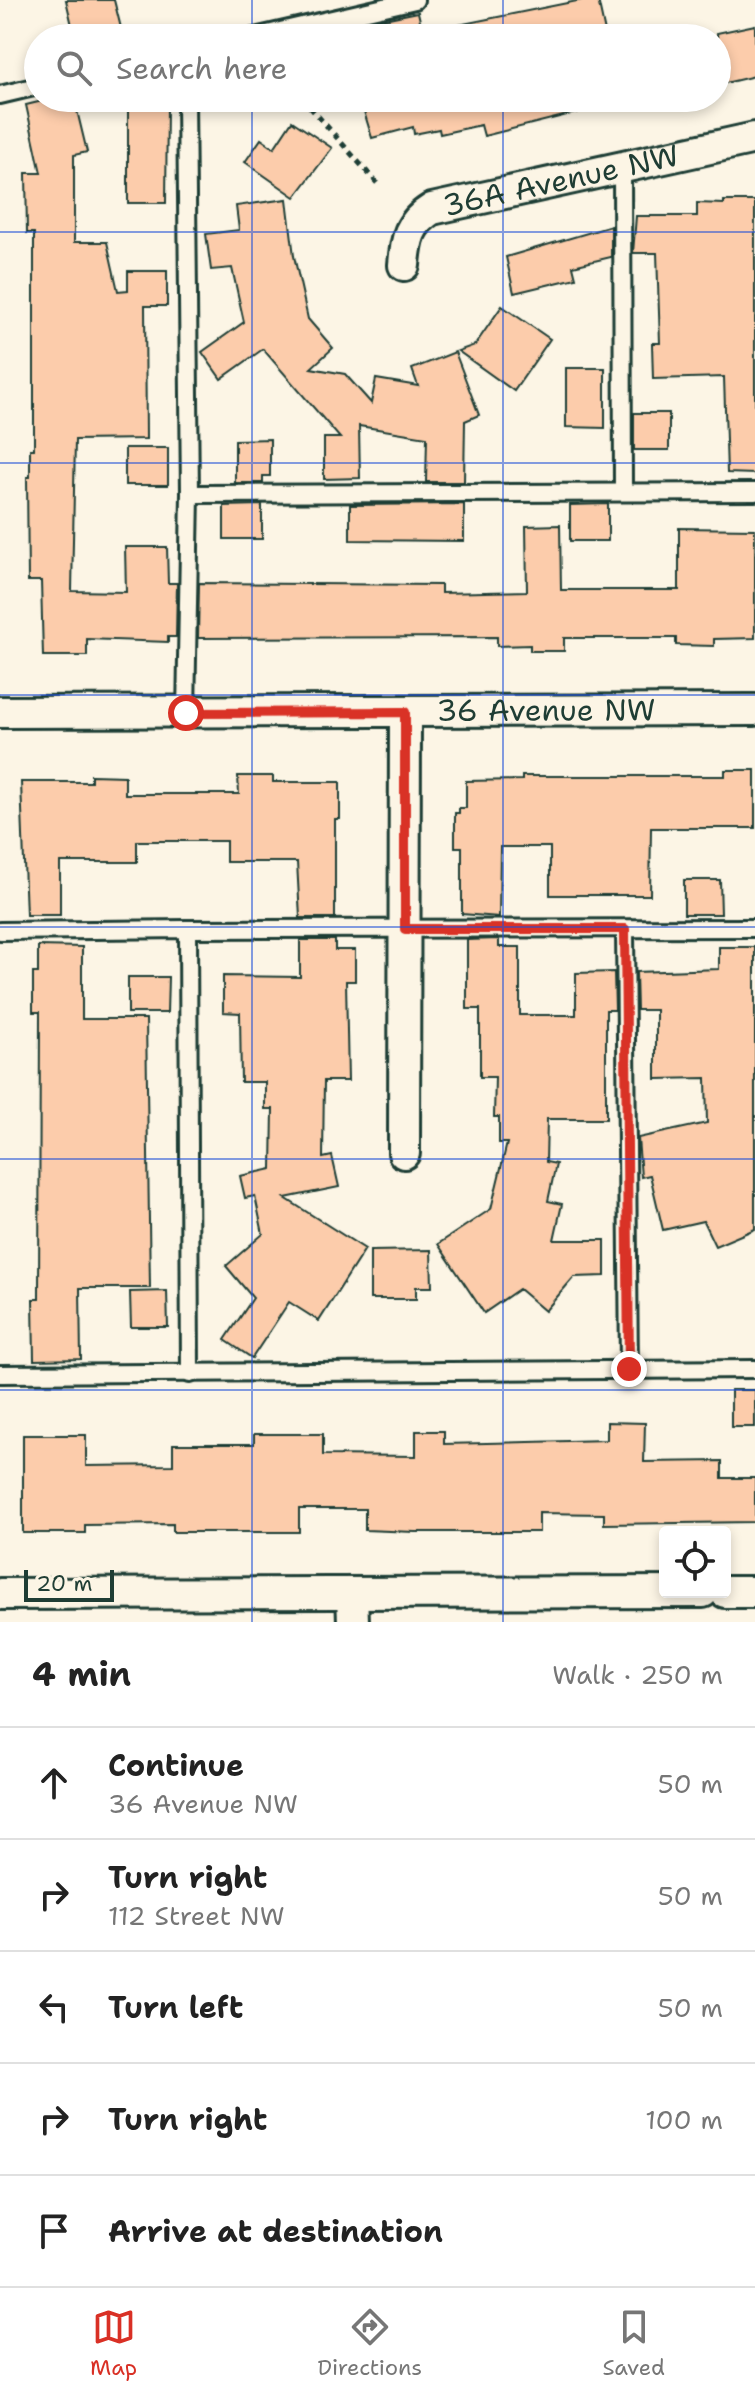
<!DOCTYPE html>
<html lang="en">
<head>
<meta charset="utf-8">
<style>
	:root { --surface:#fff; --page:#f2f2f2; --text:#222; --muted:#767676; --line:#e0e0e0; --accent:#d93025 }
	body { margin:0; font-family:"Shantell Sans",sans-serif; background:var(--page); color:var(--text) }
	.controls { position:absolute; right:24px; bottom:24px; display:grid; overflow:hidden; border-radius:8px; box-shadow:0 4px 12px #0003 }
	.controls button { width:72px; height:72px; display:grid; place-items:center; padding:0; border:0; border-bottom:2px solid var(--line); background:var(--surface); color:var(--text); font:40px sans-serif }
	.scale { position:absolute; left:24px; bottom:20px; width:90px; box-sizing:border-box; padding-left:8px; border:4px solid #1f3d34; border-top:0; font-size:22px; line-height:28px; white-space:nowrap; color:#1f3d34; -webkit-text-stroke:6px #fcf5e5; paint-order:stroke }
	.stop { position:absolute; width:24px; height:24px; margin:-18px; border:6px solid #d93025; border-radius:50%; background:#fff }
	.stop.end { background:#d93025; border-color:#fff; box-shadow:0 2px 8px #0008 }
	.list { margin:0; padding:0; list-style:none }
	h2 { display:flex; justify-content:space-between; align-items:center; height:104px; margin:0; padding:0 32px; font-size:34px }
	h2 small { font-size:26px; font-weight:400; color:var(--muted) }
	.list li { display:grid; grid-template-columns:52px 1fr auto; gap:24px; align-items:center; box-sizing:border-box; height:112px; padding:0 32px; border-top:2px solid var(--line) }
	.list b { display:block; font-size:30px; white-space:nowrap }
	.list p { margin:0; font-size:26px; white-space:nowrap; color:var(--muted) }
	.list em { font-size:26px; font-style:normal; color:var(--muted) }
	.icon { flex:none; width:44px; height:44px; fill:none; stroke:currentColor; stroke-width:2; stroke-linecap:round; stroke-linejoin:round }
	.map { position:relative; flex:none; width:755px; height:1622px; overflow:hidden }
	.search { position:absolute; background:var(--surface); box-shadow:0 4px 12px #0003; left:24px; right:24px; top:24px; height:88px; display:flex; align-items:center; gap:20px; box-sizing:border-box; padding:0 28px; border-radius:44px; color:var(--muted); font-size:30px }
	.sheet { height:664px; background:var(--surface) }
	nav { display:flex; justify-content:space-around; align-items:center; box-sizing:border-box; height:112px; border-top:2px solid var(--line); background:var(--surface); font-size:22px; color:var(--muted) }
	nav a { display:grid; justify-items:center; gap:4px }
	nav .on { color:var(--accent) }
	.map>svg:first-child { display:block }
	.building { fill:#fcccab; stroke:#1f3d34; stroke-width:2 }
	.lines { fill:none; stroke-linecap:round; stroke-linejoin:round }
	.lane-casing { stroke:#1f3d34; stroke-width:22 }
	.street-casing { stroke:#1f3d34; stroke-width:36 }
	.path { stroke:#1f3d34; stroke-width:5; stroke-dasharray:6 6; stroke-linecap:butt }
	.lane { stroke:#fcf5e5; stroke-width:16 }
	.street { stroke:#fcf5e5; stroke-width:30 }
	.route { stroke:#d93025; stroke-width:10 }
	.grid { fill:none; stroke:#1d4ed8; stroke-width:2; stroke-opacity:0.55 }
	.labels { text-anchor:middle; stroke-width:6; stroke-linejoin:round; paint-order:stroke }
	.street-label { font-size:30px; fill:#1f3d34; stroke:#fcf5e5 }
</style>
</head>
<body>
<div class="map">
<svg width="755" height="1622" viewBox="0 0 755 1622">
	<rect width="100%" height="100%" fill="#fcf5e5"/>
	<filter id="ink" filterUnits="userSpaceOnUse"><feTurbulence type="fractalNoise" baseFrequency=".0125" numOctaves="2"/><feDisplacementMap in="SourceGraphic" scale="16" xChannelSelector="R" yChannelSelector="G"/><feConvolveMatrix kernelMatrix="1 2 1 2 8 2 1 2 1" color-interpolation-filters="sRGB"/></filter>
	<g filter="url(#ink)">
		<g class="building">
			<path d="M66,0H114L121,28L75,38Z"/>
			<path d="M582,0H598L605,32L579,38H449L448,27Z"/>
			<path d="M418,12L424,38H346L345,27Z"/>
			<path d="M755,25V76L721,84L717,33Z"/>
			<path d="M55,98H74L87,152L74,155V242H107L118,291L128,290V271H167V306H145L146,439L75,440L72,591L126,592L125,547H167L168,583H177L176,637H168V642L87,639V656H43L41,581H28L27,477H30V449H34V233H27L26,173H41L26,105Z"/>
			<path d="M360,98H594L595,108L484,136L481,125L440,134L439,129L414,134L413,127L372,138Z"/>
			<path d="M128,104L167,105L166,203H128Z"/>
			<path d="M292,121L332,148L295,197L245,162L261,139L274,148Z"/>
			<path d="M287,199L294,256L308,319L333,348L311,368L345,374L371,403L376,379L418,386L412,369L455,352L479,415L465,421L464,482H426L427,437L359,426L360,478L324,479V438H340L263,349L221,379L202,352L244,322L232,268L211,270L206,234L239,230L236,206Z"/>
			<path d="M724,201H755V474L727,473L724,377L653,379L652,343H660L657,253H633L636,216H697V203L724,204Z"/>
			<path d="M611,226V257L573,266L576,278L514,293L506,257Z"/>
			<path d="M502,306L550,339L514,391L458,351L475,345Z"/>
			<path d="M566,368H605V428L566,427Z"/>
			<rect x="634" y="413" width="35" height="37"/>
			<path d="M270,439V476H263V483H235V440Z"/>
			<rect x="125" y="448" width="43" height="37"/>
			<path d="M464,504V541L350,540V505Z"/>
			<path d="M608,504V541H570V505Z"/>
			<path d="M262,505V539H224V506Z"/>
			<path d="M560,525L561,590H679V528L755,529V638L714,639V646L676,645V638H564V651H530V645L497,646V637L198,638L199,583L441,585V593L527,591L526,526Z"/>
			<path d="M725,770H755V828H651L650,895H550V847H500L499,917L462,914V847H455V813H459V808H466V781L522,780V776H725Z"/>
			<path d="M91,775L125,776V794H239L238,776H273V782H340V819H335V918H300L297,862H226V841H137V862H60V915H26L21,782H91Z"/>
			<path d="M684,880H720L721,914H684Z"/>
			<path d="M499,939V947H520V1015H576V973L614,972L615,1010H606V1119H547L546,1162L556,1164L548,1201L562,1204L554,1240H605V1276L574,1277L545,1311L519,1289L484,1313L438,1244L491,1209L507,1143H499V1117H494L495,1077H480V1009H467V940Z"/>
			<path d="M300,940H335V950H355V981H346L348,1081H324L323,1158L332,1156L339,1187L285,1198L365,1249L319,1321L289,1302L252,1358L225,1340L253,1298L226,1266L263,1234L255,1196L245,1198L240,1176L272,1169L273,1109H265V1082H241L240,1013L223,1012V976L300,977Z"/>
			<path d="M38,946L82,947V1019H146L150,1288H80L81,1359L34,1360L33,1299H39L40,1012H33V973H38Z"/>
			<path d="M719,947H755V1229L715,1246L703,1221L663,1230L650,1175L641,1177L638,1138L707,1123L706,1078L656,1079V1010H637L636,972L719,969Z"/>
			<path d="M128,977H168L167,1013H128Z"/>
			<path d="M431,1250L432,1287H416V1299H370V1251Z"/>
			<path d="M167,1291L168,1327H131L130,1292Z"/>
			<rect x="731" y="1390" width="24" height="37"/>
			<path d="M607,1422L645,1423L644,1462L722,1461V1478H755V1522L604,1524V1514L539,1513V1532H415L365,1530V1509H299V1532H173V1524L85,1525V1533H23V1435H86V1466L173,1465V1444H254V1434H323V1455L416,1456V1431H444V1444L607,1440Z"/>
		</g>
		<g class="lines">
			<defs>
				<g id="lane">
					<path d="M250,38L415,0"/>
					<path d="M0,95L38,86"/>
					<path d="M622,166L623,492"/>
					<path d="M190,494L755,492"/>
					<path d="M186,713L190,494L186,98"/>
					<path d="M188,929L755,928"/>
					<path d="M625,929L629,1369"/>
					<path d="M0,931L188,929L190,1374"/>
					<path d="M0,1374L755,1369"/>
				</g>
				<g id="street">
					<path id="s1" d="M404,265C406,239 409,223 432,209L755,138"/>
					<path id="s2" d="M0,712L755,710"/>
					<path d="M404,1153L405,712"/>
					<path d="M725,1592H755"/>
					<path d="M352,1593L353,1622"/>
					<path d="M0,1594L703,1592"/>
				</g>
			</defs>
			<use href="#lane" class="lane-casing"/>
			<use href="#street" class="street-casing"/>
			<path class="path" d="M302,98L377,183"/>
			<use href="#lane" class="lane"/>
			<use href="#street" class="street"/>
		</g>
	</g>
	<g class="lines" filter="url(#ink)">
		<path class="route" d="M186,713L405,712V929H625L629,1369"/>
	</g>
	<path class="grid" d="M252,0V38M503,0V38M252,98V1622M503,98V1622M0,232H755M0,463H755M0,695H755M0,927H755M0,1159H755M0,1390H755"/>
	<g class="labels">
		<g class="street-label">
			<text dy="10" stroke="none"><textPath href="#s1" startOffset="198">36A Avenue NW</textPath></text>
			<text dy="10" stroke="none"><textPath href="#s2" startOffset="546">36 Avenue NW</textPath></text>
		</g>
	</g>
</svg>
<div class="controls">
<button><svg class="icon" aria-label="locate" viewBox="0 0 24 24"><circle cx="12" cy="12" r="6"/><path d="M12 2v4M12 18v4M2 12h4M18 12h4"/></svg></button>
</div>
<div class="scale">20 m</div>
<div class="stop" style="left:186px;top:713px"></div>
<div class="stop end" style="left:629px;top:1369px"></div>
<div class="search"><svg class="icon" aria-label="search" viewBox="0 0 24 24"><circle cx="10" cy="10" r="6"/><path d="M15 15l6 6"/></svg>Search here</div>
</div>
<section class="sheet">
<h2>4 min<small>Walk · 250 m</small></h2>
<ul class="list">
<li><svg class="icon" aria-label="ahead" viewBox="0 0 24 24"><path d="M12 20V5M6 11l6-6 6 6"/></svg><div><b>Continue</b><p>36 Avenue NW</p></div><em>50 m</em></li>
<li><svg class="icon" aria-label="right" viewBox="0 0 24 24"><path d="M7 20v-9h11M14 6l5 5-5 5"/></svg><div><b>Turn right</b><p>112 Street NW</p></div><em>50 m</em></li>
<li><svg class="icon" aria-label="left" viewBox="0 0 24 24"><path d="M17 20v-9H6M10 6l-5 5 5 5"/></svg><div><b>Turn left</b></div><em>50 m</em></li>
<li><svg class="icon" aria-label="right" viewBox="0 0 24 24"><path d="M7 20v-9h11M14 6l5 5-5 5"/></svg><div><b>Turn right</b></div><em>100 m</em></li>
<li><svg class="icon" aria-label="arrive" viewBox="0 0 24 24"><path d="M6 21V4h12l-3 4 3 4H6"/></svg><div><b>Arrive at destination</b></div></li>
</ul>
</section>
<nav>
<a class="on"><svg class="icon" aria-label="map" viewBox="0 0 24 24"><path d="M3 6l6-2 6 2 6-2v14l-6 2-6-2-6 2zM9 4v14M15 6v14"/></svg>Map</a>
<a><svg class="icon" aria-label="directions" viewBox="0 0 24 24"><path d="M12 3l9 9-9 9-9-9zM9 14v-3h6M13 9l2 2-2 2"/></svg>Directions</a>
<a><svg class="icon" aria-label="saved" viewBox="0 0 24 24"><path d="M7 4h10v16l-5-4-5 4z"/></svg>Saved</a>
</nav>
</body>
</html>
